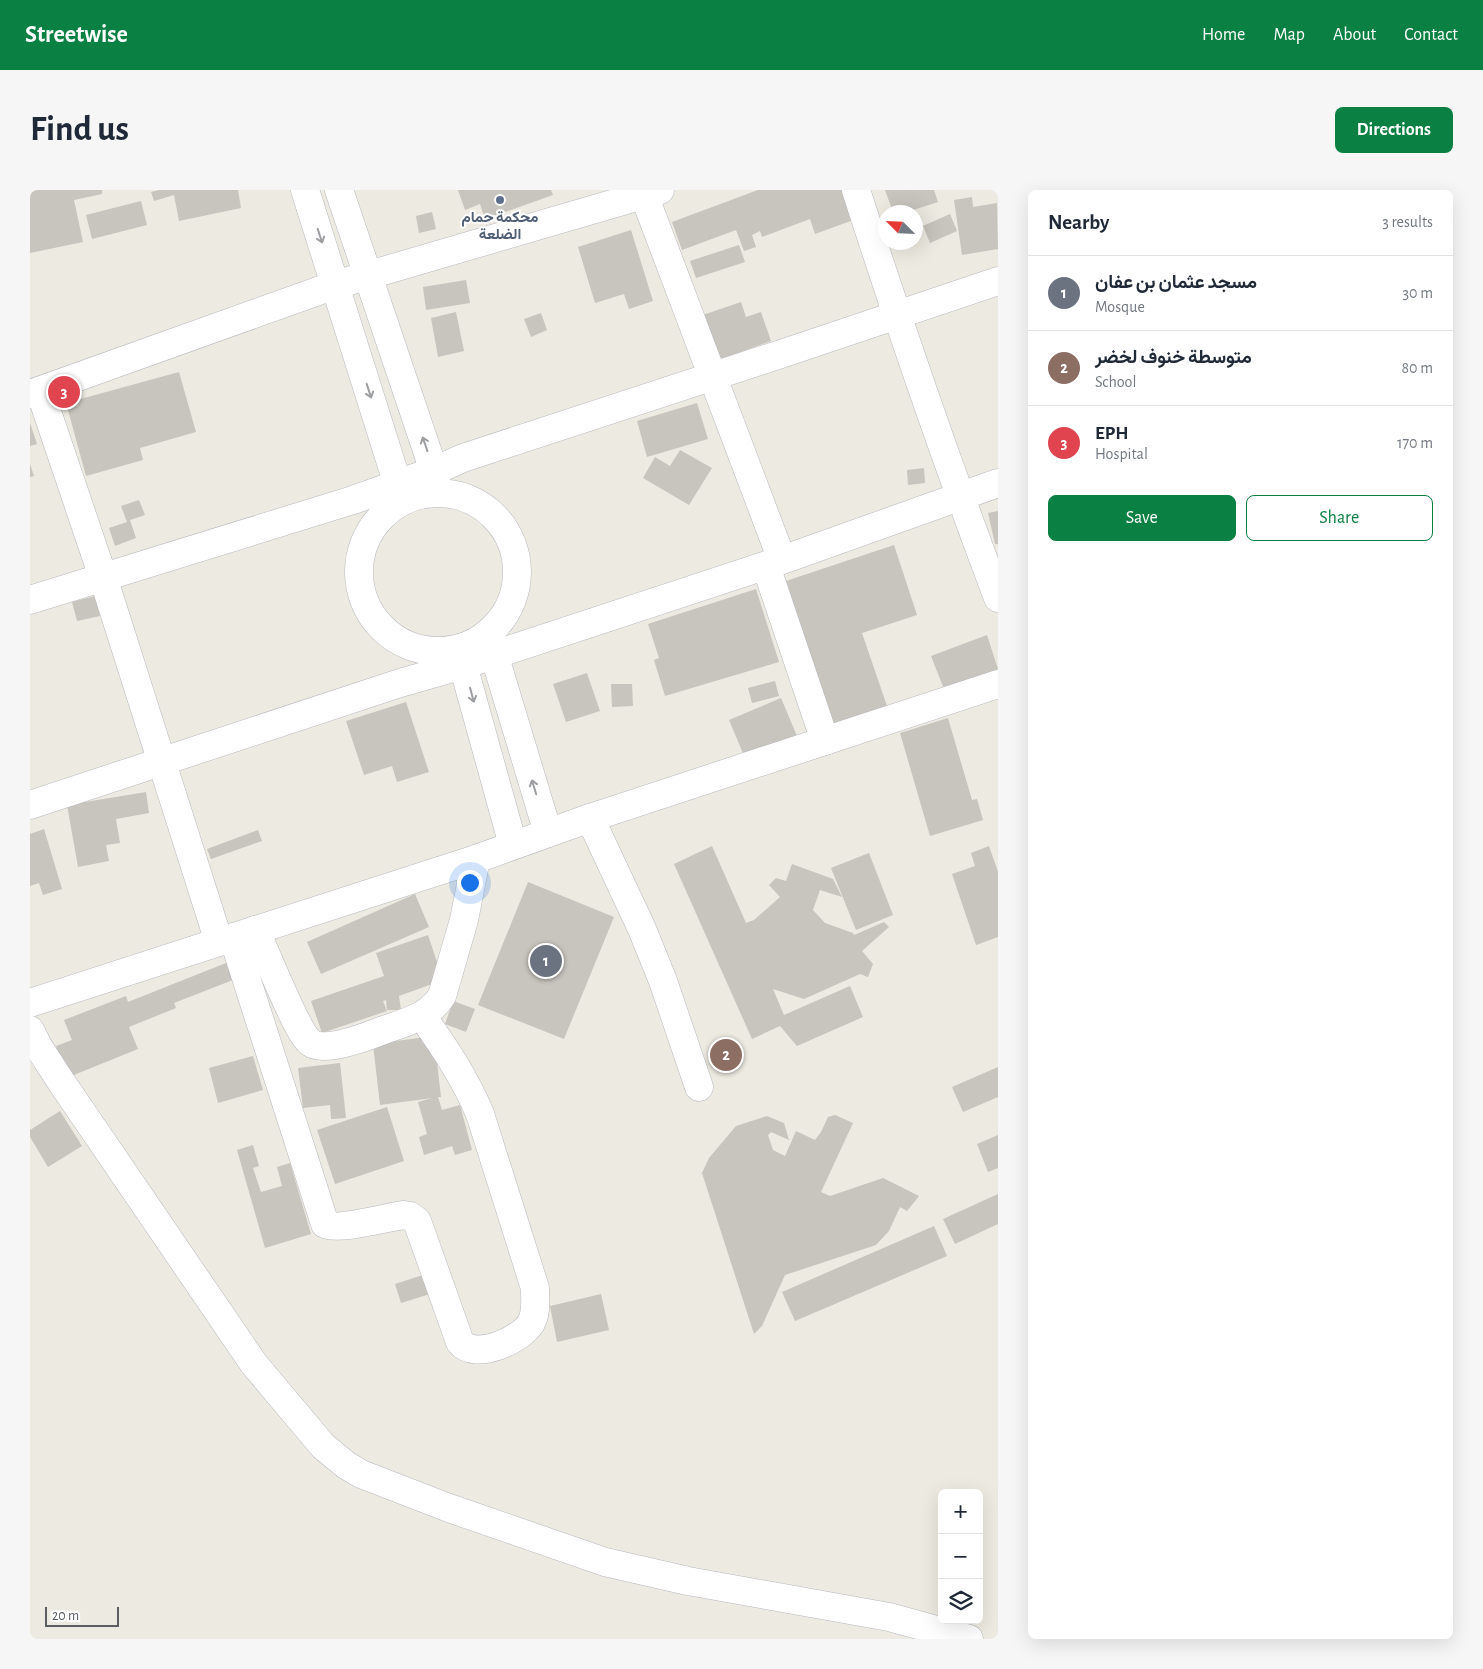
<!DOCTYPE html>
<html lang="en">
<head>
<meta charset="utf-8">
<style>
	:root { --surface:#fff; --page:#f6f6f7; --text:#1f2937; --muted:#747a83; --line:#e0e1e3; --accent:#0b8043 }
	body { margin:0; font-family:"Alegreya Sans",Vazirmatn,sans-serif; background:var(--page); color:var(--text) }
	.controls { position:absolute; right:15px; bottom:15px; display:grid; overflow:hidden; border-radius:8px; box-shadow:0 5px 20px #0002 }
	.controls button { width:45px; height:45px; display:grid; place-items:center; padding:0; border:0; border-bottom:1px solid var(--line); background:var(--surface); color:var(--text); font:25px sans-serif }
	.compass { position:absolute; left:848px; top:15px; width:45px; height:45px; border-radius:50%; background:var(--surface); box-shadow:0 5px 20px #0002; rotate:294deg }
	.scale { position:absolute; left:15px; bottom:12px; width:74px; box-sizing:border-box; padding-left:5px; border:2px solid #5a5d62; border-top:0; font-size:14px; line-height:18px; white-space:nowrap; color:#5a5d62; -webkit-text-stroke:4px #fff; paint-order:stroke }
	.you { position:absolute; left:439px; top:692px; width:18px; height:18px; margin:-12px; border:4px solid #fff; border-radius:50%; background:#1a73e8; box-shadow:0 0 0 8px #1a73e833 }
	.badge { display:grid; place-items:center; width:32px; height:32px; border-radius:50%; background:var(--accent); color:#fff; font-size:16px; font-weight:700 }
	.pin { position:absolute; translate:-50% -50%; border:2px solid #fff; box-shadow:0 1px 5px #0006 }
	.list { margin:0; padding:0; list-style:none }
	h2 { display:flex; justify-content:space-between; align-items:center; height:65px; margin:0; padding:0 20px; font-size:21px }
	h2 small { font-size:16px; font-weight:400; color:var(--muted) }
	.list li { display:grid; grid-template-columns:32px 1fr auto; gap:15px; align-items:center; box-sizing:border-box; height:75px; padding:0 20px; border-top:1px solid var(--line) }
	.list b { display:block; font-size:19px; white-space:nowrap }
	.list p { margin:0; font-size:16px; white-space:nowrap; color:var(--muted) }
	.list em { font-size:16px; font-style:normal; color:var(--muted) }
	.actions { display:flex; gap:10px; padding:15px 20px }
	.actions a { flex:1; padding:11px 0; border:1px solid var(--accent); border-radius:8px; text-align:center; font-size:18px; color:var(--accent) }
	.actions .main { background:var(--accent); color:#fff }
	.icon { flex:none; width:28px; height:28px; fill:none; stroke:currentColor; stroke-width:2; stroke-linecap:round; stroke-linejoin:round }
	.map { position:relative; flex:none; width:968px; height:1449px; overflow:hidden; border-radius:8px }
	header { display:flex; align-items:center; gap:30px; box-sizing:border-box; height:70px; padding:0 25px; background:var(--accent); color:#fff }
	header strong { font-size:24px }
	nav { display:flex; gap:28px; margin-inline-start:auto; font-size:18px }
	.intro { display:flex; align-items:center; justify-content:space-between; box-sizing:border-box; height:120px; padding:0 30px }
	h1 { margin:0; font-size:35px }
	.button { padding:12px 22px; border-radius:8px; background:var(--accent); color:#fff; font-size:18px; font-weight:700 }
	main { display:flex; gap:30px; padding:0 30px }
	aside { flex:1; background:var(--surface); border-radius:8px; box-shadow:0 5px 20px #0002 }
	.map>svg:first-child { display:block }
	.building { fill:#c8c4be }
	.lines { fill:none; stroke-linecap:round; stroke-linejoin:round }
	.minor-casing { stroke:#b7b9be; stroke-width:29 }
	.minor { stroke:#fff; stroke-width:28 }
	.oneway { stroke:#9c9ea1 }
	.service-dot { fill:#5c6f8a; stroke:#fff; stroke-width:2 }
	.labels { text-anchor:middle; stroke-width:4; stroke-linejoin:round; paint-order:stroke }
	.service-label { font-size:15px; font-weight:bold; fill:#4e5e75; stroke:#fff }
</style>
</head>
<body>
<header>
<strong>Streetwise</strong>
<nav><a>Home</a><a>Map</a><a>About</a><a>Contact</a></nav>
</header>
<div class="intro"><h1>Find us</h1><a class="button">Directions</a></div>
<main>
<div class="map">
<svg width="968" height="1449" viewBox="0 0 968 1449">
	<rect width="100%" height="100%" fill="#edeae1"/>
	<g class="building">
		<path d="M0,0H72V4L44,10L53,52L0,63Z"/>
		<path d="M129,0H208L211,18L149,31L144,5L124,11L121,2Z"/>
		<path d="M428,0H521L523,5L455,29L450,14L435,20Z"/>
		<path d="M728,0H815L826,29L785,44L780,29L732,47L730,41L722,45L726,57L714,61L706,40L652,60L642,32Z"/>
		<path d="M855,0H904L908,12L877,22H863Z"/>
		<path d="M942,7L943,17L967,13L968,59L932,65L924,10Z"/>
		<path d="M111,11L117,35L62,49L56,25Z"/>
		<path d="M402,22L406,39L389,43L386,26Z"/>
		<path d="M920,24L927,41L900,53L893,36Z"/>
		<path d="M601,40L623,111L599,119L594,104L565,113L548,57Z"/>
		<path d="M709,55L715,72L666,88L660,71Z"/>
		<path d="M436,90L440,113L396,120L393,97Z"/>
		<path d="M711,112L716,127L731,122L741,151L686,171L670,126Z"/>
		<path d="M426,122L434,161L408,167L401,128Z"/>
		<path d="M511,123L517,140L501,147L494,129Z"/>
		<path d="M149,182L166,242L110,258L113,270L56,286L36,213Z"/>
		<path d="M667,213L678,249L617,267L607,231Z"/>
		<path d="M0,233L7,254L0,256Z"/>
		<path d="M650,260L682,278L659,315L613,288L625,267L640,276Z"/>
		<path d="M0,274L4,286L0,287Z"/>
		<path d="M894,278L895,293L878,295L877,280Z"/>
		<path d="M109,310L115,325L100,330L106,348L85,356L79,338L97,332L91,316Z"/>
		<path d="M968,321V354H965L958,323Z"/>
		<path d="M864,355L887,425L832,443L858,519L804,537L756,391Z"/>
		<path d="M726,399L749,472L635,506L624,470L629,468L618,434Z"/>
		<path d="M65,406L70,426L47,431L42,412Z"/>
		<path d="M957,445L968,479L914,499L901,466Z"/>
		<path d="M557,483L570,521L536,532L523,494Z"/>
		<path d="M745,491L749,506L722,513L718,498Z"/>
		<path d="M581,494H602L603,516L582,517Z"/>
		<path d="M751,508L767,546L715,568L699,530Z"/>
		<path d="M376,512L399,582L367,592L362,576L334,585L316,531Z"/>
		<path d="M918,528L942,610L947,609L953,630L900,646L870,543Z"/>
		<path d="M116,602L119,623L86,629L90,653L76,655L79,671L48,677L37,615Z"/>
		<path d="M14,639L32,699L13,705L9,693L0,696V644Z"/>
		<path d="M228,640L232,651L181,669L177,659Z"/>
		<path d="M682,656L716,733L724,730L750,707L739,695L746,688L756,691L762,674L803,689L812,707L790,700L783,720L795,733L823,743L824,745L854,732L859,737L832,761L843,774L838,787L830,784L774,809L743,799L754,825L820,796L833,827L767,856L750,836L722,849L644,674Z"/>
		<path d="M959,656L968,682V747L946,755L922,684L945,676L941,663Z"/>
		<path d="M839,663L863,725L826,740L801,678Z"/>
		<path d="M498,692L584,727L534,849L448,815Z"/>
		<path d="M385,704L399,737L291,784L277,752Z"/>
		<path d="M398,745L413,790L369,806L371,820H357L356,810L353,811L357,821L292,843L281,811L354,786L346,763Z"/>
		<path d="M201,771L208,788L144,813L146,818L99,837L108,859L39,887L26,856L42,850L34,830L96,806L98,812Z"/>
		<path d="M423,811L445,819L436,842L415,834Z"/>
		<path d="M404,846L411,907H408L412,920L430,915L442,960L425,965L422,956L394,965L389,947L397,944L388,912L402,908L350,915L343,854Z"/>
		<path d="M223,866L233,900L188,913L179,878Z"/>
		<path d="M310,873L316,928L301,929L300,915L273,918L268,878Z"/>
		<path d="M968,877V907L933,922L922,897Z"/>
		<path d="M357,917L374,971L305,994L287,940Z"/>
		<path d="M30,921L52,956L18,977L0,947V940Z"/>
		<path d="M805,925L823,933L791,1002L800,1006L853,988L889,1006L877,1021L870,1017L859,1041L846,1055L755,1085L732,1136L724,1144L672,983L679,968L706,936L737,926L754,933L759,950L741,942L738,945L743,960L755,966L766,941L785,950L791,942L798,927Z"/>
		<path d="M968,945V978L958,982L947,954Z"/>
		<path d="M223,955L229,976L223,978L231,1002L252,996L247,977L260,973L281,1044L235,1058L207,960Z"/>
		<path d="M968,1004V1034L925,1054L913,1029Z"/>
		<path d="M904,1036L917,1066L765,1131L752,1102Z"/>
		<path d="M393,1085L400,1104L371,1113L365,1094Z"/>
		<path d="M571,1104L579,1140L527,1152L520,1116Z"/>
	</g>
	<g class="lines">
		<defs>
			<g id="minor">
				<path d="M275,0L373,311"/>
				<path d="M309,0L404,281L408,299"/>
				<path d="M826,0C870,137 917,273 968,408"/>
				<path d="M614,5L752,370"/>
				<path d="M10,201L73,387L189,752"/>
				<path d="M0,204L305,95L630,0"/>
				<circle cx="408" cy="382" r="79"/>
				<path d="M736,376L795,551"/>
				<path d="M0,410L323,310L404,281L433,268L763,160L968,91"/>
				<path d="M454,448L464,464L518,643"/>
				<path d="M425,460L433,475L483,655"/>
				<path d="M0,615L370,493L433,475L752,370L968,293"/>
				<path d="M560,628L612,739L633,791L669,897"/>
				<path d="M225,740C239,770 251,801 266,831C270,838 274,848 281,853C294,863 336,847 351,841C373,833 398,828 412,806L434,730L446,669"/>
				<path d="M203,747L295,1034C307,1041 358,1027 374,1025L380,1026L387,1031L430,1152C445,1171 491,1150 501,1133C507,1122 505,1110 505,1098L450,924C435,888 414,857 392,826"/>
				<path d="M0,813L446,669L560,628L968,494"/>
				<path d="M0,840L8,856L32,893L224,1174L293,1256L316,1275L331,1284L419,1318L575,1372L658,1391L859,1427L939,1449"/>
			</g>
		</defs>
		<use href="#minor" class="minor-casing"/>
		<use href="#minor" class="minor"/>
	</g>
	<defs><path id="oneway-shaft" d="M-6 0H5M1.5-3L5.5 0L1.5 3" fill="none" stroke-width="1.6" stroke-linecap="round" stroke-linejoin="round" transform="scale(1.25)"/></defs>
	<g class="oneway">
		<use href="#oneway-shaft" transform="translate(290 46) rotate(72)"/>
		<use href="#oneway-shaft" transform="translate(339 201) rotate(72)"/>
		<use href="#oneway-shaft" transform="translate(395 254) rotate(-109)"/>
		<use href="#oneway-shaft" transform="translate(442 505) rotate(75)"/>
		<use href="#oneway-shaft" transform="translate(504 597) rotate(-107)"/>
	</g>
	<circle class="service-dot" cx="470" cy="10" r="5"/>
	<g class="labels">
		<g class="service-label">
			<text x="470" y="32">محكمة حمام<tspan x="470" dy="17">الضلعة</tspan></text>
		</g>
	</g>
</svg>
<div class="controls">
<button>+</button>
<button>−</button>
<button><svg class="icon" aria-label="layers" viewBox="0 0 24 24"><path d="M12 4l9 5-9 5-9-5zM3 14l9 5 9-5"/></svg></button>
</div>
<svg class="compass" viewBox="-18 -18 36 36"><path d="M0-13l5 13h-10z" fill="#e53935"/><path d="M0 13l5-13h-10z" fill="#747a83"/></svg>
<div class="scale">20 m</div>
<div class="you"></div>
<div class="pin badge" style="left:516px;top:771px;background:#6b7280">1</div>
<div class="pin badge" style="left:696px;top:865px;background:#8d6e63">2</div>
<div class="pin badge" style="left:34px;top:202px;background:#e0444e">3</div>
</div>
<aside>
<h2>Nearby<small>3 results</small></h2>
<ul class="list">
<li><span class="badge" style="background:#6b7280">1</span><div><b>مسجد عثمان بن عفان</b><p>Mosque</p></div><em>30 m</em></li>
<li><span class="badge" style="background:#8d6e63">2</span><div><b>متوسطة خنوف لخضر</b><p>School</p></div><em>80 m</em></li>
<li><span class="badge" style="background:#e0444e">3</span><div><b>EPH</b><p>Hospital</p></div><em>170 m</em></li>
</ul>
<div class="actions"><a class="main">Save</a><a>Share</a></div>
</aside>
</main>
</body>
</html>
